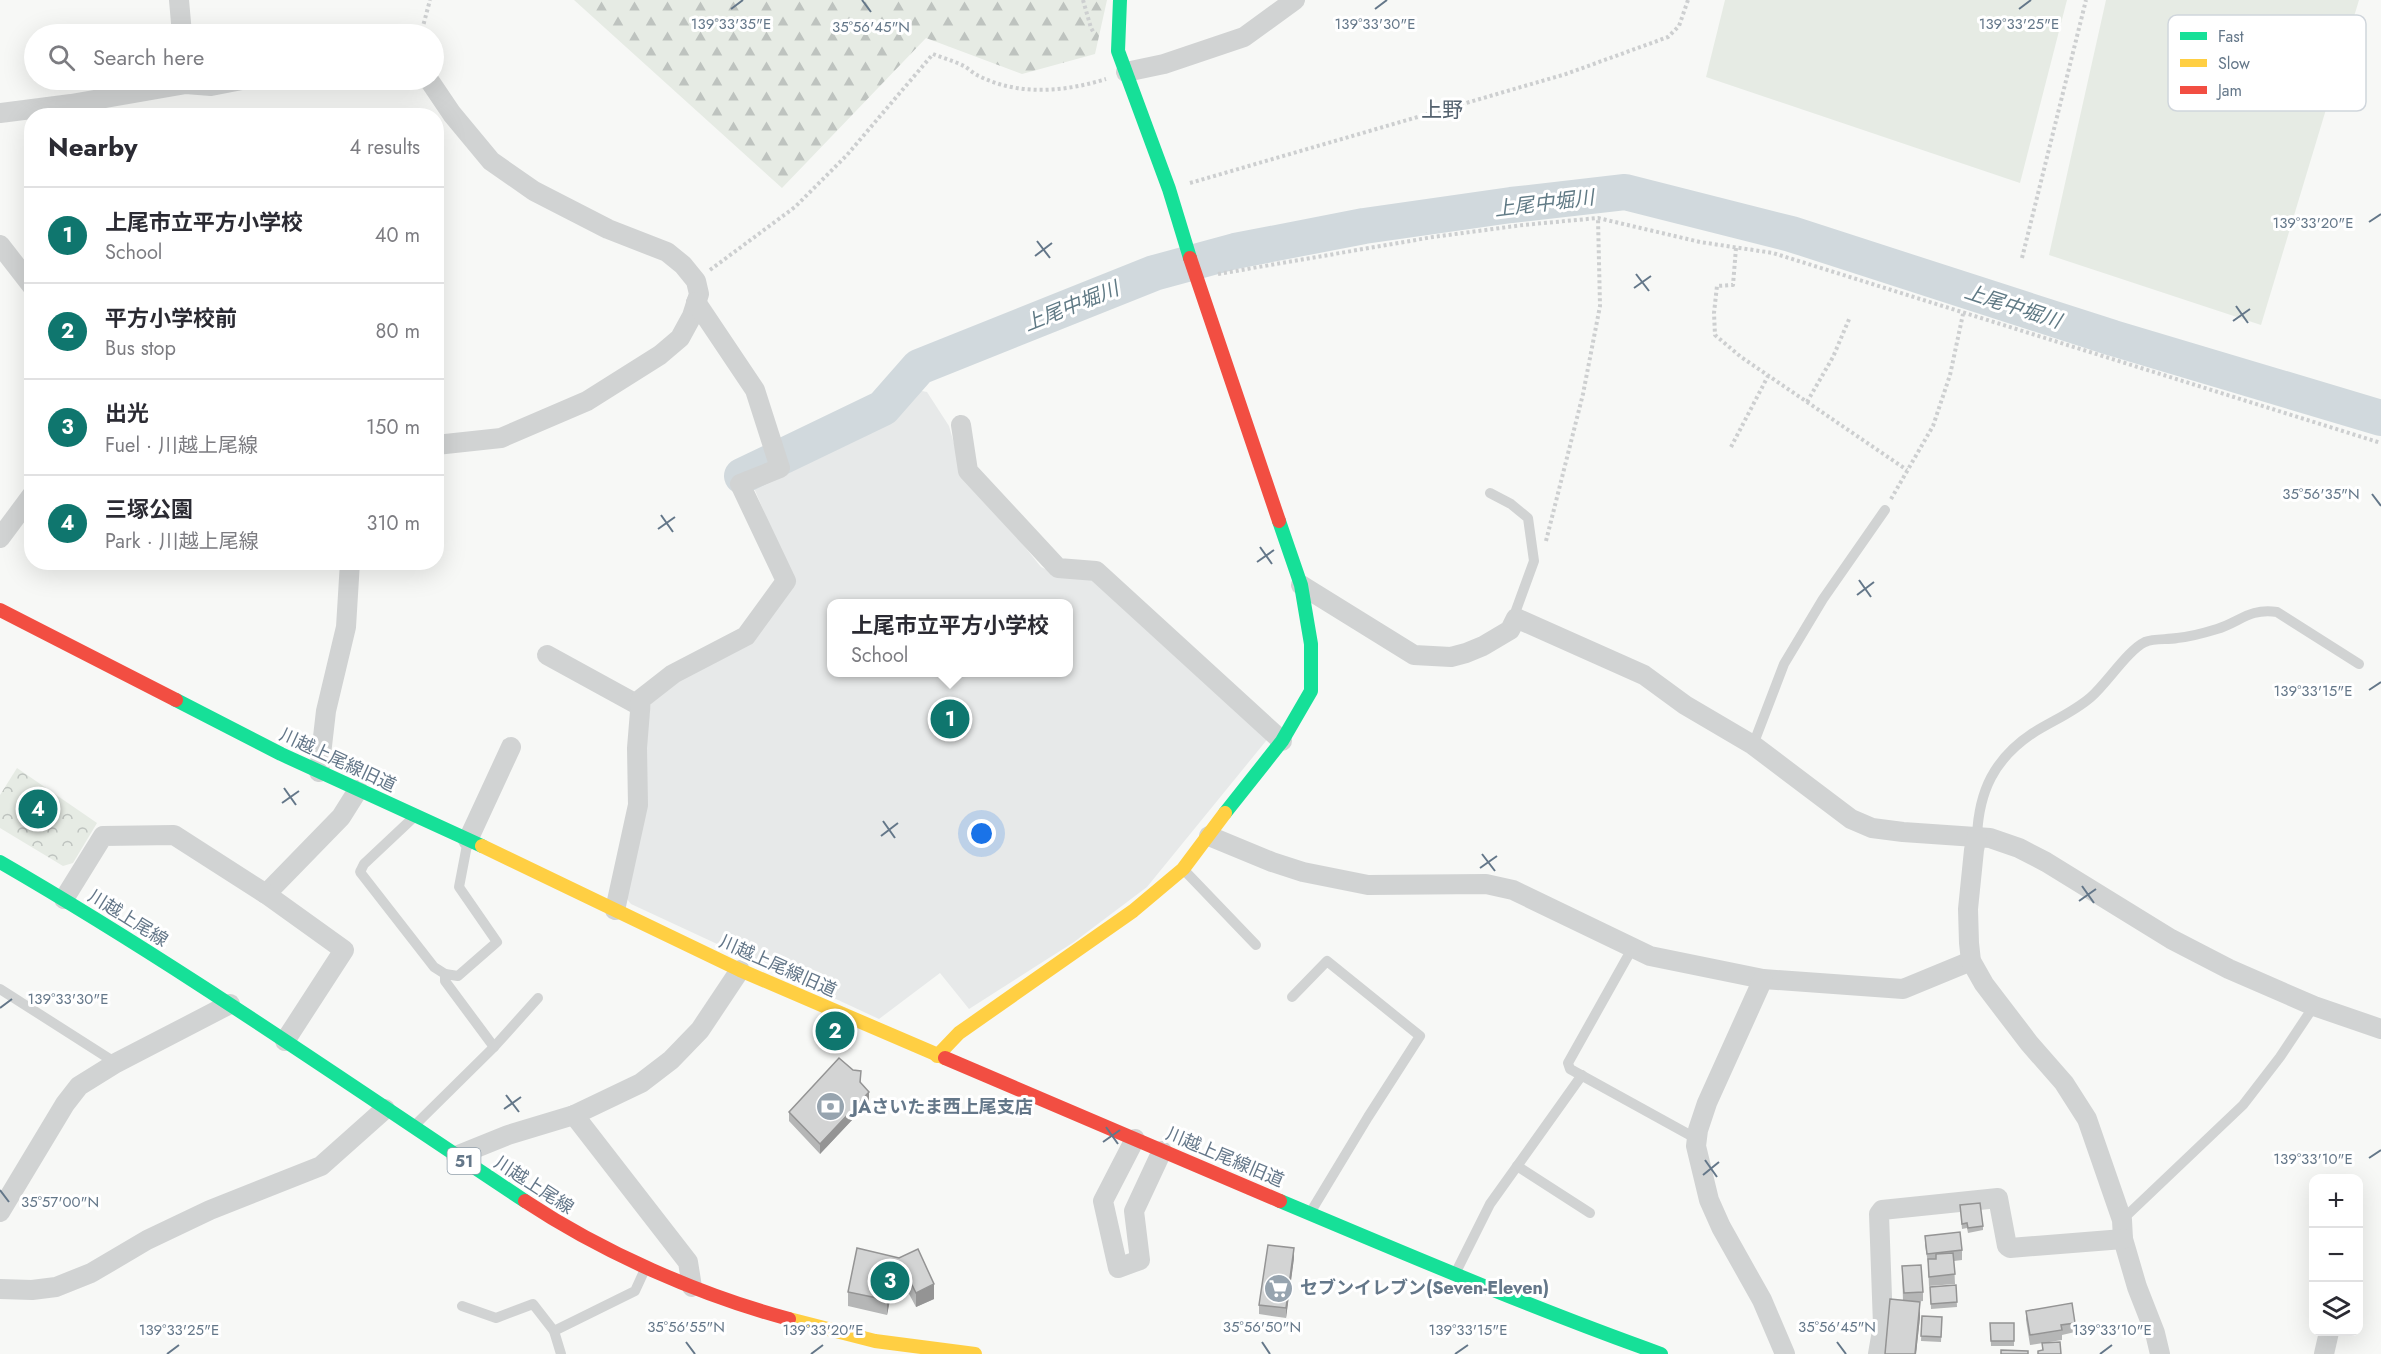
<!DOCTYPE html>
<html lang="en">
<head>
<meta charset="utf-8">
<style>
	:root { --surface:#fff; --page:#f7f7f7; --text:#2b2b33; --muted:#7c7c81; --line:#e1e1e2; --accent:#0f766e }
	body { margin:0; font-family:Jost,"Noto Sans JP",sans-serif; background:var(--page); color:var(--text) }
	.controls { position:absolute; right:18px; bottom:18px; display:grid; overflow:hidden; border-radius:12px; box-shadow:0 6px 24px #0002 }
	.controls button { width:54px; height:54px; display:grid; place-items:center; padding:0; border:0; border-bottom:2px solid var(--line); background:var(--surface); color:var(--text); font:30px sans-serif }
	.you { position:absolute; left:982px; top:834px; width:21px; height:21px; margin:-15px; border:4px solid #fff; border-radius:50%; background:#1a73e8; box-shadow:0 0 0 9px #1a73e833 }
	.badge { display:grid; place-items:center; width:39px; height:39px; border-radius:50%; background:var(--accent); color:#fff; font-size:20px; font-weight:700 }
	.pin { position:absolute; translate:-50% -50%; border:3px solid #fff; box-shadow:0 2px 6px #0006 }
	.popup { position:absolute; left:827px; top:599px; width:246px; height:78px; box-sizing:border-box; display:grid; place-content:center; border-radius:12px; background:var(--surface); filter:drop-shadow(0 2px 4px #0005); font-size:20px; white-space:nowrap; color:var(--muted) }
	.popup b { font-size:22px; color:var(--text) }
	.popup::after { content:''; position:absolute; left:50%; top:100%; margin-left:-12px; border:12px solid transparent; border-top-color:var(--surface) }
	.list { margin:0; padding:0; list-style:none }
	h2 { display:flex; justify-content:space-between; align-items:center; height:78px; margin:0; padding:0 24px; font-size:26px }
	h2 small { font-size:20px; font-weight:400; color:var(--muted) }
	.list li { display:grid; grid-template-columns:39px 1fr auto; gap:18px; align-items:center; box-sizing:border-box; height:96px; padding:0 24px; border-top:2px solid var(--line) }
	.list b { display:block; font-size:22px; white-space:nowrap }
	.list p { margin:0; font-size:20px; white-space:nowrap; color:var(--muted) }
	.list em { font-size:20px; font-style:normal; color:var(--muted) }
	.icon { flex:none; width:33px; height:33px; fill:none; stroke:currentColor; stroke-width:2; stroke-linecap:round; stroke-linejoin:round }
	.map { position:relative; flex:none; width:2381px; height:1354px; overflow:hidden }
	.search { position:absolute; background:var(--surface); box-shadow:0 6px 24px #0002; left:24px; top:24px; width:420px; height:66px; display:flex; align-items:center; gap:15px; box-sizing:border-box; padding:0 21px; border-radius:33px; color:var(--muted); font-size:22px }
	.panel { position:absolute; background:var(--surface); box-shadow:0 6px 24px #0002; left:24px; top:108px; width:420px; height:462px; border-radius:24px }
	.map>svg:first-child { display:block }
	.built { fill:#e7e9e9; fill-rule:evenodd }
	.green { fill:#e6ebe4 }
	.forest { fill:url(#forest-firs) }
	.park { fill:url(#park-crowns) }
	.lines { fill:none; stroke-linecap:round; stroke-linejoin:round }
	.river { stroke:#d1d9dd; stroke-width:36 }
	.path { stroke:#cdcfd0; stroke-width:4; stroke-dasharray:3 3; stroke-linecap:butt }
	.lane { stroke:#d1d3d3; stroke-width:10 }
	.street { stroke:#d1d3d3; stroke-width:20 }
	.fast { stroke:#16e098; stroke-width:14 }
	.slow { stroke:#ffcf43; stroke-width:14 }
	.jam { stroke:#f24e42; stroke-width:14 }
	.wall { fill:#b5b6b6 }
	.shaded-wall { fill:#949494 }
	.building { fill:#d3d4d4; stroke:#949494; stroke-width:1.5 }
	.ticks { fill:none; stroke:#647789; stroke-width:2 }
	.labels { text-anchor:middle; stroke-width:6; stroke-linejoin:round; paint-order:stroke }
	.shield { fill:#fff; stroke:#92a0ac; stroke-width:1.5 }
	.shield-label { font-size:16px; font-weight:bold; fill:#647789 }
	.street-label { font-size:18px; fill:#647789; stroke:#fff }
	.poi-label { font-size:18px; font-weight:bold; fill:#647789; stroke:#fff; text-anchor:start }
	.water-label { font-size:20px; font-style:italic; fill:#607a85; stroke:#fff }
	.quarter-label { font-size:21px; fill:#53616e; stroke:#fff }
	.key { fill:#fff; stroke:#d0d6dc; stroke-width:1.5 }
	.key-label { font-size:16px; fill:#647789 }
	.ticks-label { font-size:15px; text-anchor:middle; fill:#647789; stroke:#fff; stroke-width:6; stroke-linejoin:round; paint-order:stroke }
</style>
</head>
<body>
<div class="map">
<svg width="2381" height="1354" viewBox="0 0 2381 1354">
	<defs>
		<pattern id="forest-firs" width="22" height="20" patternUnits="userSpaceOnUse" patternTransform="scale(1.5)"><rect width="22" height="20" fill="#e6ebe4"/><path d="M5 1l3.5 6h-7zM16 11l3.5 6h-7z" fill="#bec3bf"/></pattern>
		<pattern id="park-crowns" width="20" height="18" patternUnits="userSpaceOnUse" patternTransform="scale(1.5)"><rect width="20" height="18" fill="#e6ebe4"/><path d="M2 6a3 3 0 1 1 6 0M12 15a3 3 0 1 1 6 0" fill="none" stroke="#bec3bf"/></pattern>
	</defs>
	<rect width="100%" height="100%" fill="#f7f8f6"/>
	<path class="built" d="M917,390L927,392L949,426L961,468L1041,567L1062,577L1095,579L1270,736L1147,887L1074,942L969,1009L940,973L879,1019L631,904L623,894L651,702L678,681L746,645L793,581L754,488L890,418L908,396ZM832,604H1068V672H832Z"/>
	<g class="green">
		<path d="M1725,0H2067L2020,183L1706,77Z"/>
		<path d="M2106,0H2359L2261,325L2049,255Z"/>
	</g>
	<path class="forest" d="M574,0H1107L1095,54L1022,74L926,38L782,188Z"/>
	<path class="park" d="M17,768L97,823L73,863L63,866L0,828V795Z"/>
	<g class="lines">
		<path class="river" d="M742,476L883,408L919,367L1154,273L1235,251L1364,226L1511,205L1625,192L1791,234L2113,338L2381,418"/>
		<g class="path">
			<path d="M1083,0L1091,28L1094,33"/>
			<path d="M418,34L422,30L430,0"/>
			<path d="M1190,183L1566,74L1668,37L1679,26L1688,0"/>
			<path d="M1736,248L1733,285L1717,286L1714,313L1715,335L1741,357L1907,470"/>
			<path d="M2022,258L2086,0"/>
			<path d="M710,270L795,207L847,155L933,54C943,58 954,61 964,66C969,69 974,74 979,76C1019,96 1064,92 1106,79"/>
			<path d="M1218,274L1433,237L1523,225L1598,218L1700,242L1773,253L2381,443"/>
			<path d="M1807,402L1833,357L1850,317"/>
			<path d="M1731,447L1768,376"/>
			<path d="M1891,499L1933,426L1950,375L1963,314"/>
			<path d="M1546,541L1583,394L1600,306L1598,218"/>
		</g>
		<g class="lane">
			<path d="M1490,493L1511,504L1528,518L1534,561L1515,613L1516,618"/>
			<path d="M1753,745L1784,664L1823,599L1885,510"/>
			<path d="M414,817L364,864L360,872L434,967L445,974L458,976L497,942L459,887L468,840"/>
			<path d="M1977,836C1979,791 1994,759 2033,733C2052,721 2074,712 2091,697C2107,683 2128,650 2145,642C2155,638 2167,640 2177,638C2190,637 2204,633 2217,629C2240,622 2249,608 2277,612L2359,664"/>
			<path d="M1183,869L1256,945"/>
			<path d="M1633,947L1568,1063L1570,1069L1697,1139"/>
			<path d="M445,974V981L494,1047"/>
			<path d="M0,989L116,1063"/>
			<path d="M1292,997L1327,961L1420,1036L1368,1117L1310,1213"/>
			<path d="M415,1125L494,1047L538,998"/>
			<path d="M1517,1166L1590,1213"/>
			<path d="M2122,1220L2243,1105L2280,1057L2314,1006"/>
			<path d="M1455,1274L1490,1204L1582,1075"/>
			<path d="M462,1306L496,1318L533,1304L554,1331L561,1354"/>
			<path d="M554,1331L635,1291L646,1267"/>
		</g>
		<g class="street">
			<path d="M179,0L182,34"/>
			<path d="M1126,72L1164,64L1244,37L1295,0"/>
			<path d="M429,80L452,114L491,161L534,191L608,229L667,252L683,265L696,281L699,294L692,316L680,338L660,355L587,401L501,438L436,445"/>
			<path d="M0,113L71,104L186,84L211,86L242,80"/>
			<path d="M0,245L32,286"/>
			<path d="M961,425L968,471L1058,568L1096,571L1282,741"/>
			<path d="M0,538L32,495"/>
			<path d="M1301,585L1414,655L1451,657L1466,653L1483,646L1510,630L1516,618L1644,675L1685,705L1753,745L1851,819L1872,828L1903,832L1990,838L2019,848L2046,862L2171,939L2229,969L2314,1006L2381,1029"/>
			<path d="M547,655L640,706"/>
			<path d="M319,772L326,711L346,627L350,562"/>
			<path d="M1209,836L1272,862L1303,872L1368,885L1486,884L1513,890L1650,956L1763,979L1903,989L1971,961"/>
			<path d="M1977,836L1974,850L1968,909L1969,943L1971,961L1984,984L2029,1043L2064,1083L2087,1119L2122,1220L2123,1239L2137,1287L2155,1333L2160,1354"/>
			<path d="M468,840L511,747"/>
			<path d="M266,894L341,817L358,790"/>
			<path d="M64,899L103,836L174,835L266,894L344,950L285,1041"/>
			<path d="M615,910L638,805L637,748L641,699L673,674L746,636L786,581L740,484L780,468L755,390L696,302"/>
			<path d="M1763,979L1707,1103L1698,1130L1696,1146L1709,1200L1721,1227L1762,1300L1785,1354"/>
			<path d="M574,1115L688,1262L692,1287"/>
			<path d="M1135,1139L1103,1201L1118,1268L1140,1260L1134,1211L1162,1151"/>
			<path d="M456,1156L508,1135L574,1115L641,1083L671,1060L700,1030L740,970"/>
			<path d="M0,1212L65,1104L79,1086L116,1063L230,1004"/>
			<path d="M0,1289L32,1290L56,1287L91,1273L147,1240L210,1210L321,1166L385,1109"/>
			<path d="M1878,1354L1883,1325L1879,1214L1882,1210L1998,1198L2007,1246L2010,1248L2123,1239"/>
			<path d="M2324,1354L2329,1332"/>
		</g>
		<g class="fast">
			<path d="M1120,0L1118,51L1169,189L1190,258"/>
			<path d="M176,700L281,754L482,846"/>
			<path d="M1225,813L1282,741L1311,691V644L1301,585L1279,521"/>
			<path d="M0,862C180,966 351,1086 525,1201"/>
			<path d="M1280,1201C1406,1254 1532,1308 1661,1354"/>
		</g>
		<g class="slow">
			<path d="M482,846L740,970L945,1058"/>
			<path d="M937,1056L959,1033L1133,911L1183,869L1225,813"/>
			<path d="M789,1319L875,1341L975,1354"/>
		</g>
		<g class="jam">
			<path d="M1190,258L1279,521"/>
			<path d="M0,610L176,700"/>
			<path d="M945,1058L1280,1201"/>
			<path d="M525,1201C602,1252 699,1295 789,1319"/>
		</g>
	</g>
	<g class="wall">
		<path d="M861,1080V1083L869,1102L820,1154L789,1121V1112Z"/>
		<path d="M1960,1205L1983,1226V1230L1968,1233L1967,1228L1962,1229Z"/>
		<path d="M1925,1236L1962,1250V1260L1954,1261L1955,1284L1929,1286L1928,1263L1925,1245Z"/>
		<path d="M899,1258L934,1299L916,1307L909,1294L892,1290L887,1315L848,1306V1292Z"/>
		<path d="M1294,1258L1286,1318L1259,1314V1305Z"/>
		<path d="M1902,1266L1923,1292V1301L1915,1302L1920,1317L1916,1354H1885L1903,1301Z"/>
		<path d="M1956,1285L1957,1307L1931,1309L1930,1287Z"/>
		<path d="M2026,1311L2075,1323V1332L2062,1335V1340L2030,1345L2026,1320Z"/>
		<path d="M1922,1316L1942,1317L1941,1342L1921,1341Z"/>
		<path d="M1990,1323H2014V1346H1991Z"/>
	</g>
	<g class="shaded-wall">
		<path d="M869,1092V1102L820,1154V1144Z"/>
		<path d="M1294,1248V1258L1286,1318V1308Z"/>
		<path d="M892,1275V1290L887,1315V1300Z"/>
		<path d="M934,1284V1299L916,1307V1293Z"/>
		<path d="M1920,1302V1317L1916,1354H1915Z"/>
	</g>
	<g class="building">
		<path d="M839,1058L853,1070L861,1071L860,1082L869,1092L820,1144L789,1112Z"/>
		<path d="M1980,1203L1983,1226L1968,1228L1967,1223L1962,1224L1960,1205Z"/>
		<path d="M1960,1232L1962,1250L1927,1254L1925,1236Z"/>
		<path d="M1268,1245L1294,1248L1286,1308L1259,1305Z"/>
		<path d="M857,1248L899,1258L918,1249L934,1284L916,1293L909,1279L892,1275L887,1300L848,1292Z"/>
		<path d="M1953,1253L1955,1274L1929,1277L1928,1259H1936V1254Z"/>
		<path d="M1921,1265L1923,1292L1904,1293L1902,1266Z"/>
		<path d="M1956,1285L1957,1302L1931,1304L1930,1287Z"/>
		<path d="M1890,1299L1920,1302L1915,1354H1885Z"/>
		<path d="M2072,1303L2075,1323L2061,1325L2062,1330L2030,1335L2026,1311Z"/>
		<path d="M1922,1316L1942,1317L1941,1337L1921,1336Z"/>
		<path d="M1990,1323H2014V1341H1991Z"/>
		<path d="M2060,1342L2061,1354H2038V1351L2043,1350L2042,1343Z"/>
		<path d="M2001,1350L2028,1351V1354H2001Z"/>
	</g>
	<path class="ticks" d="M862,0L871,12M731,9L743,0M1375,9L1387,0M2019,9L2031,0M2369,222L2381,214M1037,241L1050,258M1035,256L1052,243M1636,274L1649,291M1634,288L1651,276M2236,306L2248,323M2233,321L2250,309M2372,494L2381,506M661,515L673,532M658,529L675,517M1260,547L1272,564M1257,562L1274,550M1859,580L1871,597M1857,595L1874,582M2369,690L2381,682M284,788L296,805M282,803L299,791M883,821L895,838M881,836L898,823M1482,854L1495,871M1480,868L1497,856M2082,886L2094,903M2079,901L2096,889M0,1008L12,999M506,1095L519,1112M504,1109L521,1097M1106,1127L1118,1144M1103,1142L1120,1130M2369,1158L2381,1150M1705,1160L1717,1177M1703,1175L1719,1162M0,1190L9,1202M686,1342L695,1354M1262,1342L1270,1354M1837,1342L1846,1354M167,1354L179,1345M811,1354L823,1345M1455,1354L1468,1345M2100,1354L2112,1345"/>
	<defs>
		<symbol id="bank-disc" viewBox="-11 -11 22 22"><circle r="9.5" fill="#97a4af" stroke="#fff"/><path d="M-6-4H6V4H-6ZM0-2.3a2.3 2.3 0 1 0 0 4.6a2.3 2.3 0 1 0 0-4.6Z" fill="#fff"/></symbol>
		<symbol id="supermarket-disc" viewBox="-11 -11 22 22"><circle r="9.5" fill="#97a4af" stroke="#fff"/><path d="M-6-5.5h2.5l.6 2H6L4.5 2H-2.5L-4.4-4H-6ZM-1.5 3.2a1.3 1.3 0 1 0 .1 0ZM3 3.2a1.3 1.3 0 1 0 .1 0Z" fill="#fff"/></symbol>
	</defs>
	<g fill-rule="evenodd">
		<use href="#bank-disc" x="814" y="1090" width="33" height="33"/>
		<use href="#supermarket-disc" x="1262" y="1272" width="33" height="33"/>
	</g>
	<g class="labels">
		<rect class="shield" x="447.5" y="1148" width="33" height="26" rx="4.5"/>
		<g class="shield-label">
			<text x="464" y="1167">51</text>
		</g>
		<g class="street-label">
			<text transform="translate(338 760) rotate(25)" y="6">川越上尾線旧道</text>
			<text transform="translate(128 918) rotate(32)" y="6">川越上尾線</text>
			<text transform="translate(778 966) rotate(24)" y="6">川越上尾線旧道</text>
			<text transform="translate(1225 1157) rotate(23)" y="6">川越上尾線旧道</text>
			<text transform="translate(534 1185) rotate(33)" y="6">川越上尾線</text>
		</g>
		<g class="poi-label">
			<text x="852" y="1113">JAさいたま西上尾支店</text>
			<text x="1300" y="1294">セブンイレブン(Seven-Eleven)</text>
		</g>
		<g class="water-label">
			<text transform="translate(1544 203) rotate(-7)" y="7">上尾中堀川</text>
			<text transform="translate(1071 306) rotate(-22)" y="7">上尾中堀川</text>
			<text transform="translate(2013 306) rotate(18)" y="7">上尾中堀川</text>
		</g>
		<g class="quarter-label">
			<text x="1442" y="117">上野</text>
		</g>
	</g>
	<rect x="2168" y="15" width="198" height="96" rx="9" class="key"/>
	<rect x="2180" y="32" width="27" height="8" fill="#16e098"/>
	<rect x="2180" y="59" width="27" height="8" fill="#ffcf43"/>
	<rect x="2180" y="86" width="27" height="8" fill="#f24e42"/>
	<g class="key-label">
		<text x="2218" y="42">Fast</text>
		<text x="2218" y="69">Slow</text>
		<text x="2218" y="96">Jam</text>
	</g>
	<g class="ticks-label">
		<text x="731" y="29">139°33'35"E</text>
		<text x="1375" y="29">139°33'30"E</text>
		<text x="2019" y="29">139°33'25"E</text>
		<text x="871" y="32">35°56'45"N</text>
		<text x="2313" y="228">139°33'20"E</text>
		<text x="2321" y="499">35°56'35"N</text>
		<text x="2313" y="696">139°33'15"E</text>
		<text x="68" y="1004">139°33'30"E</text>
		<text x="2313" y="1164">139°33'10"E</text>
		<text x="60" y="1207">35°57'00"N</text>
		<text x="686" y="1332">35°56'55"N</text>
		<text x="1262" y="1332">35°56'50"N</text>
		<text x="1837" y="1332">35°56'45"N</text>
		<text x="179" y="1335">139°33'25"E</text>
		<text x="823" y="1335">139°33'20"E</text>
		<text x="1468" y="1335">139°33'15"E</text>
		<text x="2112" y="1335">139°33'10"E</text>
	</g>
</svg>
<div class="controls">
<button>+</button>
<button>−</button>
<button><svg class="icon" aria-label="layers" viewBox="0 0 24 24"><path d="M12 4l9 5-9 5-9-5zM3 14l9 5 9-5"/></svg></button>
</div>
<div class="you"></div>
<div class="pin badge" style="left:950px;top:719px">1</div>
<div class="popup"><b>上尾市立平方小学校</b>School</div>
<div class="pin badge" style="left:835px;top:1031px">2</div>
<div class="pin badge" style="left:890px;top:1281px">3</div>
<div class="pin badge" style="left:38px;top:809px">4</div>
<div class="search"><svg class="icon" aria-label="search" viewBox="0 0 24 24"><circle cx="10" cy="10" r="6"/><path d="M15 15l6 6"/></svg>Search here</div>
<section class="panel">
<h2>Nearby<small>4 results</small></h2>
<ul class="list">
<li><span class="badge">1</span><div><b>上尾市立平方小学校</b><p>School</p></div><em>40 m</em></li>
<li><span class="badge">2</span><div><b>平方小学校前</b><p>Bus stop</p></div><em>80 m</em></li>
<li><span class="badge">3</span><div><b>出光</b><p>Fuel · 川越上尾線</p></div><em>150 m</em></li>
<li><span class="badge">4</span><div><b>三塚公園</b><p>Park · 川越上尾線</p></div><em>310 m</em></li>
</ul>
</section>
</div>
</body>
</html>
